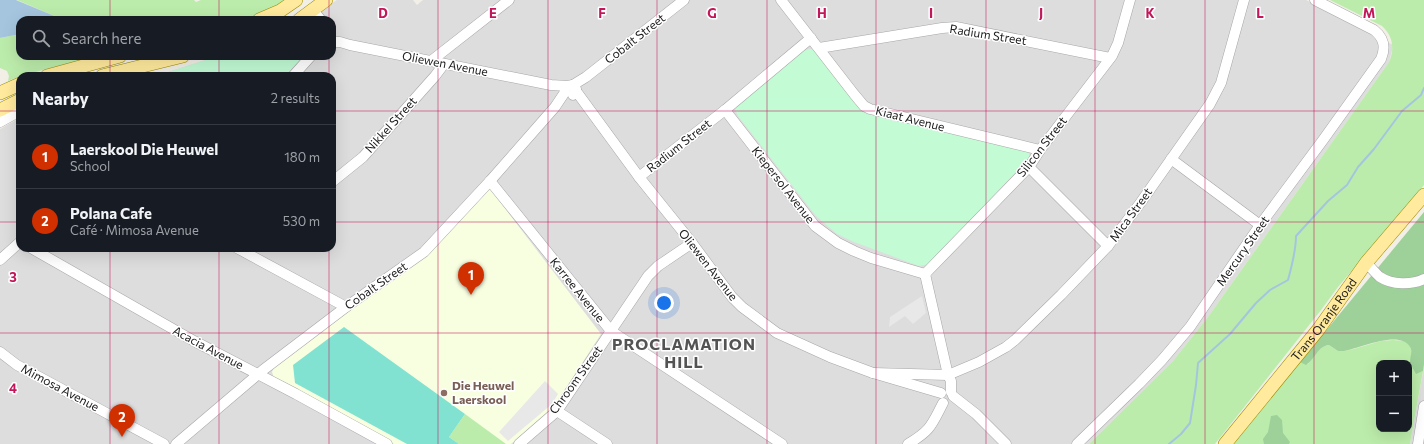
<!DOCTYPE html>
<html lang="en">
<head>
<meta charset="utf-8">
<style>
	:root { --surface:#171b24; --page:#242831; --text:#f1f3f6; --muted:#9ea1a6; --line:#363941; --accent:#d02f00 }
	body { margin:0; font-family:Commissioner,sans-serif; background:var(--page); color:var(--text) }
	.controls { position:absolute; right:12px; bottom:12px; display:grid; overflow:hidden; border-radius:8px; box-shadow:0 4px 16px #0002 }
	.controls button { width:36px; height:36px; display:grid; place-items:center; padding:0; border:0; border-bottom:1px solid var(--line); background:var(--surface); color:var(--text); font:20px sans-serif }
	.you { position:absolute; left:664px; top:303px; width:14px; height:14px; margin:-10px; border:3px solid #fff; border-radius:50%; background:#1a73e8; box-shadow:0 0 0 6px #1a73e833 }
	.badge { display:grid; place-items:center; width:26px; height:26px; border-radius:50%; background:var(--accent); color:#fff; font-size:13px; font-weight:700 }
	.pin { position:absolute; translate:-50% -33px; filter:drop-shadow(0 1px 2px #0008) }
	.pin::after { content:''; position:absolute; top:21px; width:14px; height:12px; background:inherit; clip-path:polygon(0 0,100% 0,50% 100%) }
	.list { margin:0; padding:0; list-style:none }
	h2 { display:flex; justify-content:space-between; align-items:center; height:52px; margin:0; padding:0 16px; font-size:17px }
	h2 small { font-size:13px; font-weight:400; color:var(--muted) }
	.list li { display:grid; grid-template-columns:26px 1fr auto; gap:12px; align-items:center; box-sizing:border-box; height:64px; padding:0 16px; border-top:1px solid var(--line) }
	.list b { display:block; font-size:15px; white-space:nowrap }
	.list p { margin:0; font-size:13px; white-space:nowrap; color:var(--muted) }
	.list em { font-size:13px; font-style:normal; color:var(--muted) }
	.icon { flex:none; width:22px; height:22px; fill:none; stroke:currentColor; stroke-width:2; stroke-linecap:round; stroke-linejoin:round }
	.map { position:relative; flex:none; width:1424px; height:444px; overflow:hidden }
	.search { position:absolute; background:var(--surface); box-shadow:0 4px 16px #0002; left:16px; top:16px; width:320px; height:44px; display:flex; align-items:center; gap:10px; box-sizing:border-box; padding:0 14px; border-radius:12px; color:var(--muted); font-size:15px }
	.panel { position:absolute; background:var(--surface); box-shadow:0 4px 16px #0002; left:16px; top:72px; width:320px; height:180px; border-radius:12px }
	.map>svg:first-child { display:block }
	.residential { fill:#dedddd }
	.education { fill:#f8ffe1 }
	.grass { fill:#bcecab; fill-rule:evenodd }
	.forest { fill:#9dd199 }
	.park { fill:#c2fbd4 }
	.pitch { fill:#82e2d2 }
	.parking { fill:#e8e8e8 }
	.water { fill:#a5c5df }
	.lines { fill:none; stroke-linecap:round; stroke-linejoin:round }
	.stream { stroke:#a5c5df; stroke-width:2 }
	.minor-casing { stroke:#a7a7a7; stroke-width:11 }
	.major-casing { stroke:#9c8b00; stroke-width:14 }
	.minor { stroke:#fff; stroke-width:10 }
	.major { stroke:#ffea9d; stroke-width:13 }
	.grid { fill:none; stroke:#c2185b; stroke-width:1; stroke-opacity:0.55 }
	.education-dot { fill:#8d6e63; stroke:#fff; stroke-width:1.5 }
	.labels { text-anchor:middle; stroke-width:3; stroke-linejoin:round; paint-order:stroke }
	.street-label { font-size:12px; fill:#202020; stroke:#fff }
	.education-label { font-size:12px; font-weight:bold; fill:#785e54; stroke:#fff; text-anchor:start }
	.district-label { font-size:16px; font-weight:bold; letter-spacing:1px; fill:#535353; stroke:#fff }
	.grid-label { font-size:13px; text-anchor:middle; font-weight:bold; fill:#c2185b; stroke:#fff; stroke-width:3; stroke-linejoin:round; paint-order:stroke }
</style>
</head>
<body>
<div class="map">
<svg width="1424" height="444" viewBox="0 0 1424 444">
	<rect width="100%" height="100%" fill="#f1efe6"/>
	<g class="residential">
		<path d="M337,0H413L417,5L423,0H1306L1393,45V47L1389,62L1208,317L1173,361L1089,444H0V129L20,118V248H332V76H156L218,56H332V20H306Z"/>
		<path d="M1424,364V444H1410L1423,372Z"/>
	</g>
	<path class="education" d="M487,185L601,334L555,405L511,444H394L274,378L272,372L274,368L422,256Z"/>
	<g class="grass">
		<path d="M17,0H194L196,2L201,0H284C274,12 253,16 238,20H64Z"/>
		<path d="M1330,0H1424V185L1338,287L1321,310L1215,444H1089L1173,361L1208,317L1389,62C1395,49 1393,36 1382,26Z"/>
		<path d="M20,34V56H96L20,76L8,81L9,76L7,71L0,68V38Z"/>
		<path d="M1393,340L1404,341L1409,344L1412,352L1410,363L1416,373L1423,371L1410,444H1232L1300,362L1308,364C1314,356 1320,346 1329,345L1338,351L1350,350L1381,341ZM1379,363H1409V429H1379Z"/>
		<path d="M465,414L506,444H459L449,437Z"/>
	</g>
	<g class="forest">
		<path d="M1424,212V364L1423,371L1416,374C1414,370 1411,366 1410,362C1410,356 1413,352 1410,347C1400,329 1358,349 1344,351H1338L1329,345C1318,346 1315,359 1306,365L1300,362Z"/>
		<path d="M1277,415L1282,420L1283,433L1290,442L1289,444H1264L1263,439L1268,432L1271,416Z"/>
	</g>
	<g class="park">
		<path d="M810,49H815L868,112L882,118L1025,150L1029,153V158L929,264L919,266L854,242L837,234L816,216L738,116L735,109V105L801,51Z"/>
		<path d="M218,56H303L285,76H156Z"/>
	</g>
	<path class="pitch" d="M344,327L465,414L449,437L459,444H407L295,383L293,365Z"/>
	<g class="parking">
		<path d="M922,296L926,313L913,324L905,316L889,327L890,317Z"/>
		<path d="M545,381L558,394L552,404L508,441L499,432Z"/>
	</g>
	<path class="water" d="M0,0H16L64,20H20V34L0,38Z"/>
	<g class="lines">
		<path class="stream" d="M1169,444L1181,434L1190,423L1196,385L1198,363L1230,334L1256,303L1270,290L1288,280C1292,265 1296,251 1296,236L1328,201L1347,185L1358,167L1374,149L1402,111L1421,95L1424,88"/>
		<defs>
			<g id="minor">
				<path d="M781,0L854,94L864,106L870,109L1040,150"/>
				<path d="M313,10L321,20"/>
				<path d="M332,42H340L350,45L551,85L567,86L573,85L576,89L575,93L573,95"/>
				<path d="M819,48L942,28L956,27L1110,58"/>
				<path d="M431,61L509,0"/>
				<path d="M293,76L311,56"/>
				<path d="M573,85L586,77L684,0"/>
				<path d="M576,91L639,177L692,243L732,297L742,307L777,333L830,357L873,373L941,393"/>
				<path d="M725,110L815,226L838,243L854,251L871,258L925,274"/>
				<path d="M0,122L20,111"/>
				<path d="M1171,159L1260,225"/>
				<path d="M1029,167L1108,246"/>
				<path d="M639,177L725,110L811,38"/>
				<path d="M490,181L611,331L782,444"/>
				<path d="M332,182L363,157L435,76L444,64"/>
				<path d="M31,248L194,341L296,394L387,444"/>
				<path d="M237,248L346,307"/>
				<path d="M0,260L20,242"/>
				<path d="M1366,263C1371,267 1375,273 1380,277C1392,285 1412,285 1424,279"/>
				<path d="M925,274L1029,167L1040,150L1112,56L1118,43L1130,0"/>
				<path d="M925,274L948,375L951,381V392"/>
				<path d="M0,352L17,365L164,444"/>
				<path d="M873,373L948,375L979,362L1006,347L1015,340L1061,295L1108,246L1141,202L1210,104L1221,83L1244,0"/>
				<path d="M953,396L976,414L1006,444"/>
				<path d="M557,411L607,444"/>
				<path d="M176,444L263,370L346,307L424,252L490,181L555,107L565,92"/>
				<path d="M519,444L557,411L648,276L658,266L692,243"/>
				<path d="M908,444C931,430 931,426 943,403"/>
				<path d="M1077,444L1139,384L1162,360L1190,327L1260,225L1323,140L1381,59C1386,47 1384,38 1374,30L1315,0"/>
				<path d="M1418,444L1424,406"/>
			</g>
			<g id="major">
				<path d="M259,20L280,11L296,0"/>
				<path d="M299,20L326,0"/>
				<path d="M47,76L120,56"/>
				<path d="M102,76L183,56"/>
				<path d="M0,93L20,84"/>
				<path d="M0,110L20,100"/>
				<path id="s1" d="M1225,444L1318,330L1366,263L1424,195"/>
			</g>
		</defs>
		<use href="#minor" class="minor-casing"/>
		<use href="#major" class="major-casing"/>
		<use href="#minor" class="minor"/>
		<use href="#major" class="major"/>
	</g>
	<path class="grid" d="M110,0V20M219,0V20M329,0V20M438,0V444M548,0V444M657,0V444M767,0V444M876,0V444M986,0V444M1095,0V444M1205,0V444M1314,0V444M110,56V76M219,56V76M329,56V76M0,111H20M332,111H1424M0,222H20M332,222H1424M110,248V444M219,248V444M329,248V444M0,333H1424"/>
	<circle class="education-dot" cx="444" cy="393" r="4"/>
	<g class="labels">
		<g class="street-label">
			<text transform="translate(988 35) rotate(9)" y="4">Radium Street</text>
			<text transform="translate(635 39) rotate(-38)" y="4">Cobalt Street</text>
			<text transform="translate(445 64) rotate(11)" y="4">Oliewen Avenue</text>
			<text transform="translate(910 119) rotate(14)" y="4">Kiaat Avenue</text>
			<text transform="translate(391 125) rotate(-48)" y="4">Nikkel Street</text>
			<text transform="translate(679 146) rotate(-38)" y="4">Radium Street</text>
			<text transform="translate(1042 147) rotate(-52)" y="4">Silicon Street</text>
			<text transform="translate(783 185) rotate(52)" y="4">Kiepersol Avenue</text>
			<text transform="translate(1131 215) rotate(-54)" y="4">Mica Street</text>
			<text transform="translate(1243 251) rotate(-55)" y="4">Mercury Street</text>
			<text transform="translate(708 265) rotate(52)" y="4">Oliewen Avenue</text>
			<text transform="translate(376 286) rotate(-35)" y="4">Cobalt Street</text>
			<text transform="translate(577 290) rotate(51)" y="4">Karree Avenue</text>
			<text dy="4" stroke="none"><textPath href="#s1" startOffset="159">Trans Oranje Road</textPath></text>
			<text transform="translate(208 348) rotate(28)" y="4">Acacia Avenue</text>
			<text transform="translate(576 380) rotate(-54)" y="4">Chroom Street</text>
			<text transform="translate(60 388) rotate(28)" y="4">Mimosa Avenue</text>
		</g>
		<g class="education-label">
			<text x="452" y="390">Die Heuwel<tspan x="452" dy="14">Laerskool</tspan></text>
		</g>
		<g class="district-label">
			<text x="684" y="350">PROCLAMATION<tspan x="684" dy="18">HILL</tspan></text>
		</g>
	</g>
	<g class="grid-label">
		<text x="383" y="18">D</text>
		<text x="493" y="18">E</text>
		<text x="602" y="18">F</text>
		<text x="712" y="18">G</text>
		<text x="822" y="18">H</text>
		<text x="931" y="18">I</text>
		<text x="1041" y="18">J</text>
		<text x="1150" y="18">K</text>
		<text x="1260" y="18">L</text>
		<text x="1369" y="18">M</text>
		<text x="13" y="282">3</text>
		<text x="13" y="393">4</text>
	</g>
</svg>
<div class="controls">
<button>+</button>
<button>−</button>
</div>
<div class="you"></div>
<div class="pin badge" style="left:471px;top:295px">1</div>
<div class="pin badge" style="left:122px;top:437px">2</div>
<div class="search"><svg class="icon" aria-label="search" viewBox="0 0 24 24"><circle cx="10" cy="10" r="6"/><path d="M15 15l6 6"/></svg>Search here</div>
<section class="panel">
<h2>Nearby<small>2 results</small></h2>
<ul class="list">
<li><span class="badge">1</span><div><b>Laerskool Die Heuwel</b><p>School</p></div><em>180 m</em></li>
<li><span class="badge">2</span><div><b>Polana Cafe</b><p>Café · Mimosa Avenue</p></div><em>530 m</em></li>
</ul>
</section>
</div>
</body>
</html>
